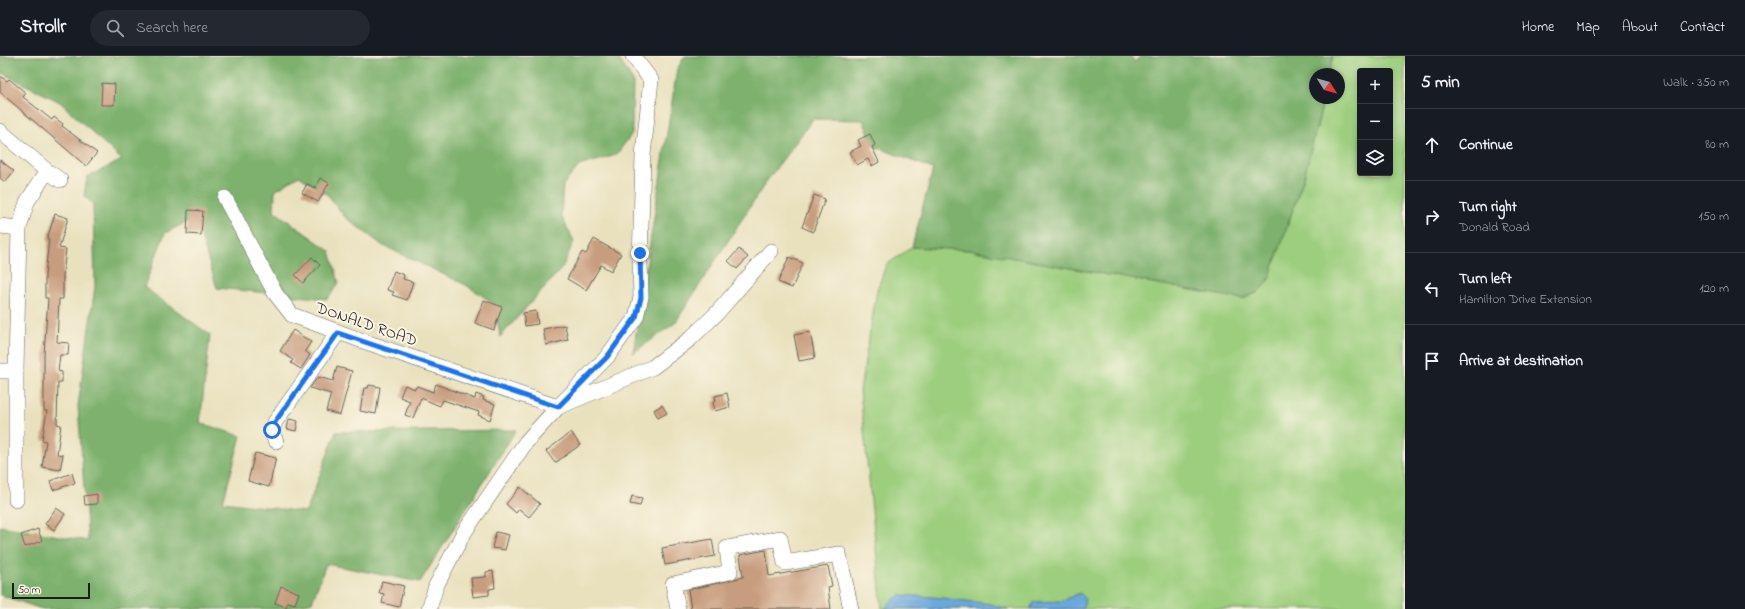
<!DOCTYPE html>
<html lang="en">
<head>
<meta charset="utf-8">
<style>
	:root { --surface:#171b24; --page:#242831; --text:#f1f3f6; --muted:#9ea1a6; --line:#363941 }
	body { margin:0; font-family:"Indie Flower",sans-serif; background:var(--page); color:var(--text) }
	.controls { position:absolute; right:12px; top:12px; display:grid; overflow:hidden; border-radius:4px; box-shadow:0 2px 6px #0003 }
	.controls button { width:36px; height:36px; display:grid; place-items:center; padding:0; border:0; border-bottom:1px solid var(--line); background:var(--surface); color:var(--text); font:20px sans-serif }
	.compass { position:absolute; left:1309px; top:12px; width:36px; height:36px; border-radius:50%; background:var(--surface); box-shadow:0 2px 6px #0003; rotate:127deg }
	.scale { position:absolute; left:12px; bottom:10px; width:78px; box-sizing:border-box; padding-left:4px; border:2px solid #1c1c1c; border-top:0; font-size:11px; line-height:14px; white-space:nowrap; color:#1c1c1c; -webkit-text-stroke:3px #fcf5e5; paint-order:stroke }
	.stop { position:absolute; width:12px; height:12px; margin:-9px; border:3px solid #1a73e8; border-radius:50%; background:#fff }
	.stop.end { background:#1a73e8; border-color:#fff; box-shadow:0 1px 4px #0008 }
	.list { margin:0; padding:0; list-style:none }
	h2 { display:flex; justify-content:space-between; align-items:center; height:52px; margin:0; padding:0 16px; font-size:17px }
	h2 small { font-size:13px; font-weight:400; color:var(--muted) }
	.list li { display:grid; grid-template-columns:26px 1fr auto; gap:12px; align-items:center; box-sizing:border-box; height:72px; padding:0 16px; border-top:1px solid var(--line) }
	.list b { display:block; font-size:15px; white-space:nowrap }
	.list p { margin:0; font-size:13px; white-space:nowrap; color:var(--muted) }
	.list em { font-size:13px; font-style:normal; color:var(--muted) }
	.icon { flex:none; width:22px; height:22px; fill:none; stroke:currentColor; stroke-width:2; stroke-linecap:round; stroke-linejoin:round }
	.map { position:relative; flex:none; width:1405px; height:553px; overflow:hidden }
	header { display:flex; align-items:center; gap:24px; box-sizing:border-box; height:56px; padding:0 20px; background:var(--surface); border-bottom:1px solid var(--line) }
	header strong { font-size:19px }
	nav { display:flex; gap:22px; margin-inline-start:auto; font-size:14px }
	.search { width:280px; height:36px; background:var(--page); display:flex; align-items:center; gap:10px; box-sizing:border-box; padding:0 14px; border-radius:22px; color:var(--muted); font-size:15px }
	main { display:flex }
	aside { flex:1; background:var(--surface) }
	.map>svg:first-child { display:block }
	.green { fill:#9cce7e; stroke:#5c754d; fill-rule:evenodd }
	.forest { fill:#7db16d; stroke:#4c6644 }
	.water { fill:#6ba7dc; stroke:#44627c }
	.building { fill:#c89c7e }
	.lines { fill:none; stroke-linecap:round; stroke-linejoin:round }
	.minor-casing { stroke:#646155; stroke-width:16 }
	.minor { stroke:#fff; stroke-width:15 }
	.route { stroke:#1a73e8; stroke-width:5 }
	.labels { text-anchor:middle; stroke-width:4; stroke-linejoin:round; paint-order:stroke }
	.street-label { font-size:16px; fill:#1c1c1c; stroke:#fcf5e5 }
</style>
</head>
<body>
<header>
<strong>Strollr</strong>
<div class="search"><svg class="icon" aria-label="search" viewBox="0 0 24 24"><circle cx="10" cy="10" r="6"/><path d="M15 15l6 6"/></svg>Search here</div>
<nav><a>Home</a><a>Map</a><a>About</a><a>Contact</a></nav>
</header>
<main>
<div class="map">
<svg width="1405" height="553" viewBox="0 0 1405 553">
	<rect width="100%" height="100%" fill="#fcf5e5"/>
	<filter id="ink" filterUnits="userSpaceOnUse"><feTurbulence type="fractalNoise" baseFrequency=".025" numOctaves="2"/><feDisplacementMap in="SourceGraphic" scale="8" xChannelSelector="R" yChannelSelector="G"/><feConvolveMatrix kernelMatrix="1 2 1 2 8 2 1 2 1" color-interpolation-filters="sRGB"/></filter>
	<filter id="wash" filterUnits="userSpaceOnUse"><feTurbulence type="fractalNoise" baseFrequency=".012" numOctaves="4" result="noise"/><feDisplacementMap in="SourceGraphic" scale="16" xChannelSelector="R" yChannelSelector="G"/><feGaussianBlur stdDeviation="0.9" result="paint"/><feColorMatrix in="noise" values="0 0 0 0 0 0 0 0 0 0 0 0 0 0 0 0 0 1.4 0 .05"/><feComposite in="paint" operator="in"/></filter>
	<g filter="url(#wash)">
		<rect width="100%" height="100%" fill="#e9e1be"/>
		<path class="green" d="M1333,0H1405V553H882L860,335L877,234L886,209L912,191L970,194L1243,243L1258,236L1268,226L1304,121L1324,42H1339V18H1329ZM1360,15H1390V117H1360Z"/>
		<g class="forest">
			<path d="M0,0H74L79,2L82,0H617L633,25L632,78L616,99L579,110L563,129L561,160L574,185L562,212L500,281L495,248L466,229L382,189L345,161L328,139L299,120L275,135L274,155L330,195L339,227L327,243L217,232L195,162L165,177L144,231L210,279L200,367L241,380L223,446L306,456L336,376L516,374L420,526L326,508L312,546L284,553H42L0,539V470L88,485L78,350L95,230L93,148L84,140L87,121L122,104L60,46L0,16Z"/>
			<path d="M685,0H1131L1134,6L1142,0H1333L1329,18H1315V42H1324L1304,121L1268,226L1258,236L1242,243L970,194L912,191L933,113L874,90L863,64L813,63L766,126L675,267L633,297L677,13Z"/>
		</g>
		<g class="water">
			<path d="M1080,537L1085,542L1083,553H1030L1034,546L1061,545Z"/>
			<path d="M901,539L933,541L991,548L1008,553H885L892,544Z"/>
		</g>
		<g id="blocks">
			<g class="building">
				<path d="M0,20L7,25L9,23L26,37L23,41L52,64L54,61L63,68L62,70L97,97L86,110L0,36Z"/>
				<path d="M102,27L115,28L114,49H101Z"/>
				<path d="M870,78L875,89L872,91L879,106L872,110L868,103L857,109L850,96L861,90L858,84Z"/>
				<path d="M0,104L14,115L5,126L0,122Z"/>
				<path d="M320,122L329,127L318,146L302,137L307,128L315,132Z"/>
				<path d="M814,139L825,143L813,176L802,171Z"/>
				<path d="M188,154L203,155L201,179L187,178Z"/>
				<path d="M55,158L68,162L59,192L66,193L63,220V243H59L57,286L69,287L68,299H60L58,315L62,316V326H58L57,368L61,369L57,398L63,399L60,414L42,411L46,385L42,384L47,355H44V299L48,242H45V219L49,183H47Z"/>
				<path d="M594,183L621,198L611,215L601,209L586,234L567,223L582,196L586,198Z"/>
				<path d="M739,193L748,201L737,213L728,205Z"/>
				<path d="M312,201L320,209L303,227L295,219Z"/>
				<path d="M789,201L803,207L792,232L778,226Z"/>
				<path d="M394,215L404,219L403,223L413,226L407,244L392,239L394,236L387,234Z"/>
				<path d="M484,244L502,251L494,274L475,267Z"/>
				<path d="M536,255L538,268L525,270L523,257Z"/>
				<path d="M565,269L568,284L546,289L543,273Z"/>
				<path d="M293,274L311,286L305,295L310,299L301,313L291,307L293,304L280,295Z"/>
				<path d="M810,276L815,302L799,305L794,279Z"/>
				<path d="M337,311L352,315L340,359L326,355L331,338L310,332L318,321L333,325Z"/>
				<path d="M436,328L475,343L476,338L484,341L483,344L495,348L490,364L478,359L479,356L443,344L440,350L421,342L413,362L405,359L410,345L400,341L405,329L415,333L417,330L433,336Z"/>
				<path d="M369,329L380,331L376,358L360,355L364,332H368Z"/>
				<path d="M727,337L730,351L715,355L713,346L716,345L715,340Z"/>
				<path d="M662,349L667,357L658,362L654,354Z"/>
				<path d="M289,363L298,365L296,375L287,373Z"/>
				<path d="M571,376L580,389L555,407L546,395Z"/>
				<path d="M255,397L276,402L269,431L248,425Z"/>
				<path d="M72,417L75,427L53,434L50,425Z"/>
				<path d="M520,431L540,448L529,461L519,453L516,457L506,448Z"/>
				<path d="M97,438V448L85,449L84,440Z"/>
				<path d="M632,440L642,442L640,450L630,448Z"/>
				<path d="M56,452L65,458L54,474L45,468Z"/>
				<path d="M38,473L42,485L25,491L21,479Z"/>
				<path d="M496,476L509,479L505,494L492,492Z"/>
				<path d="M712,483L715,500L665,509L662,492Z"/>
				<path d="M766,494L769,520L828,510L832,530L828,531L831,553H691L688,534L743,521L740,499Z"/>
				<path d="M493,515L495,532L489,533V539L473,541L471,522L486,521V516Z"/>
				<path d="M382,525L404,530L399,551L382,547L384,538L379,537Z"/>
				<path d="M281,530L299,537L295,548L288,546L286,551L275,547Z"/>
			</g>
		</g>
	</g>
	<g filter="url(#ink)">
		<use href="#blocks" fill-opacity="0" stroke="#646155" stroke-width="1"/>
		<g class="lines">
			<defs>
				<g id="minor">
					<path d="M0,75L47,115L60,124"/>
					<path d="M225,142L275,237L292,259L363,285L558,351L653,311L690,283L717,257L771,195"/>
					<path d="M0,170L19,172"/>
					<path d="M0,315H16"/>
					<path d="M276,385C271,378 272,374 275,366L338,277"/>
					<path d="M16,444V315L19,172L27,146L47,115"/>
					<path d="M429,553L436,530L463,478L526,386L558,351L607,301L636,261L641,241L640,207L643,99L651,24L633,0"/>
					<path d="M678,553L673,528L730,516L727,492L780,482L785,507L839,498L851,553"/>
				</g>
			</defs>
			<use href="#minor" class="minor-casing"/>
			<use href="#minor" class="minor"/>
		</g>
	</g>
	<g class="lines" filter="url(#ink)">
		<path class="route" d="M272,374L275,366L338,277L558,351L607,301L636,261L641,242L640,197"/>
	</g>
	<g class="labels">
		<g class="street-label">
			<text transform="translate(367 267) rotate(19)" y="6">DONALD ROAD</text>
		</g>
	</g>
</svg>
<div class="controls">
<button>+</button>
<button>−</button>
<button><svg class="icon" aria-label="layers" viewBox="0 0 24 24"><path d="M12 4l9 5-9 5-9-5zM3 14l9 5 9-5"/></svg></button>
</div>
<svg class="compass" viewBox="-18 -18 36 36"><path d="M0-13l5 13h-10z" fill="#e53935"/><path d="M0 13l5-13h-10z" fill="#9ea1a6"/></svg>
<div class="scale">50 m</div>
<div class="stop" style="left:272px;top:374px"></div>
<div class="stop end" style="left:640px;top:197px"></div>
</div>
<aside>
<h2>5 min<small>Walk · 350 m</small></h2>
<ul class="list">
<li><svg class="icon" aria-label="ahead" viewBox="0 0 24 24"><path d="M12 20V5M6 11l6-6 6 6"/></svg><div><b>Continue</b></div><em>80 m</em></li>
<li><svg class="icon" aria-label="right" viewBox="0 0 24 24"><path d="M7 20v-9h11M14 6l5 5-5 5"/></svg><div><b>Turn right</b><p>Donald Road</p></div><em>150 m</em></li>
<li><svg class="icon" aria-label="left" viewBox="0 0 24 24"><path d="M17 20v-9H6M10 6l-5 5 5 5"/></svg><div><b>Turn left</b><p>Hamilton Drive Extension</p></div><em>120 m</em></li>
<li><svg class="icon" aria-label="arrive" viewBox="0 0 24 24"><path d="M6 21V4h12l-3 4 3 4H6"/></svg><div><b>Arrive at destination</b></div></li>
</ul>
</aside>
</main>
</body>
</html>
